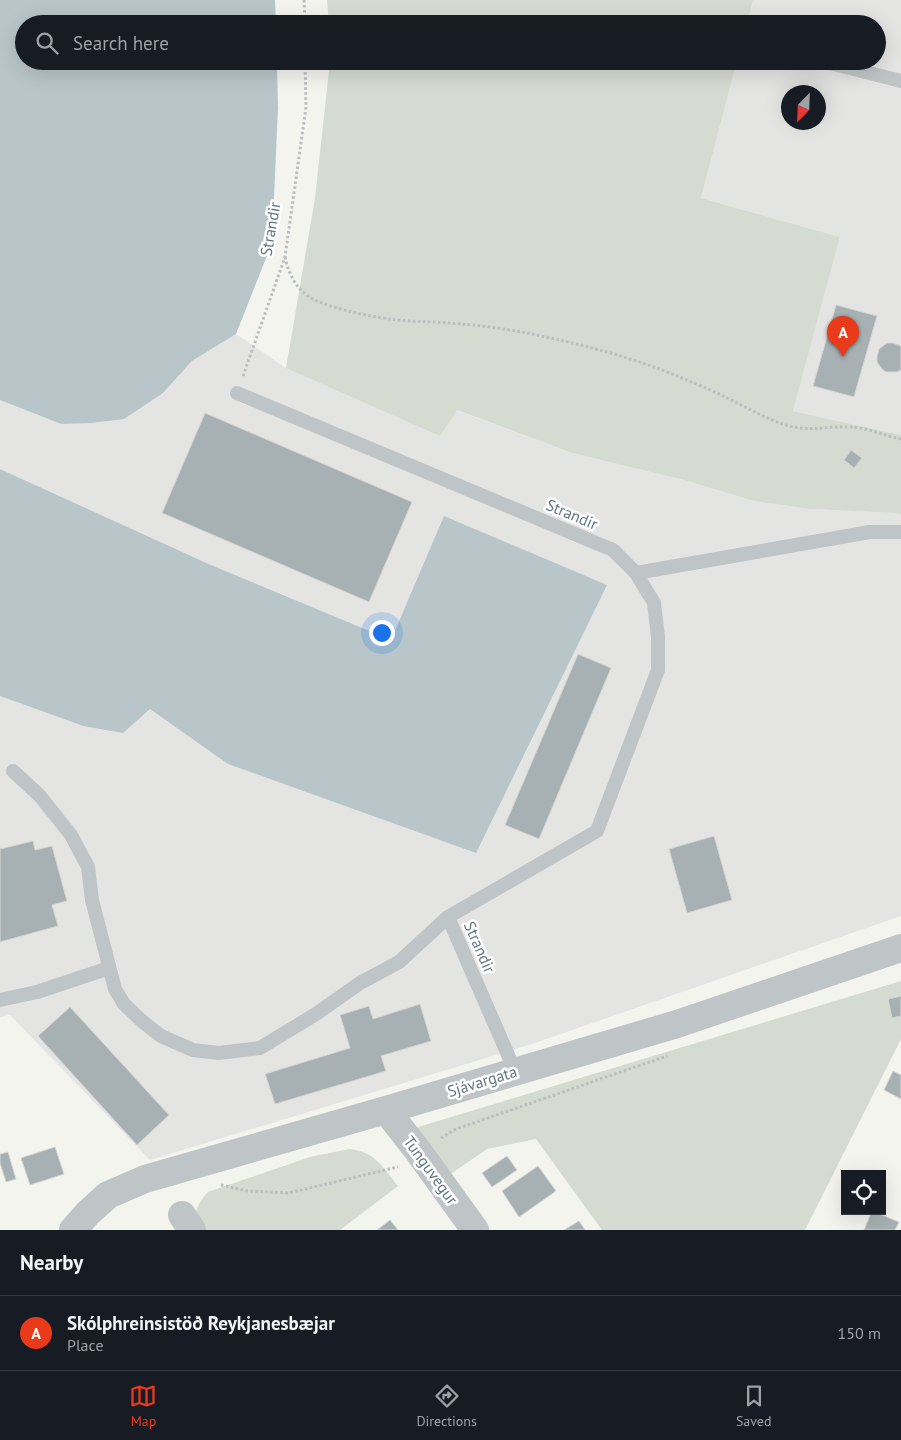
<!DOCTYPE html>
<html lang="en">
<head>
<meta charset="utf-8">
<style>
	:root { --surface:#171b24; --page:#20242c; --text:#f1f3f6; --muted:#9ea1a6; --line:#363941; --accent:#e93a1a }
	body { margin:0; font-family:"PT Sans",sans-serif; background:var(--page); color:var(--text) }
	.controls { position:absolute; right:15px; bottom:15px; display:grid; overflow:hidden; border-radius:0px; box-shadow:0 5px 20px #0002 }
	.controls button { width:45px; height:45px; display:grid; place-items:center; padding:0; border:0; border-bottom:1px solid var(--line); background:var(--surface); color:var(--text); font:25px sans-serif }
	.compass { position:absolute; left:781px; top:85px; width:45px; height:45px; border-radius:50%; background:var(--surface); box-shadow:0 5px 20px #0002; rotate:203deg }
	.you { position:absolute; left:381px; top:632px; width:18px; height:18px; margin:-12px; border:4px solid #fff; border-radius:50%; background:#1a73e8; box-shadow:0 0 0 8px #1a73e833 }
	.badge { display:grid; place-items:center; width:32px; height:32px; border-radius:50%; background:var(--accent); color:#fff; font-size:16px; font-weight:700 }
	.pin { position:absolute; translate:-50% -41px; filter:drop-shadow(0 1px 2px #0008) }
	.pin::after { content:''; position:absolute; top:26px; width:18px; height:15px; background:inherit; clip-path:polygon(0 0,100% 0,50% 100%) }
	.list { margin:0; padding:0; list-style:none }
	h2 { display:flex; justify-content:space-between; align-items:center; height:65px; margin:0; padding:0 20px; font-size:21px }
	h2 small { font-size:16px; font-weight:400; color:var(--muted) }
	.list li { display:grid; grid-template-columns:32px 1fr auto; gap:15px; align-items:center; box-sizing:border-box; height:75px; padding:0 20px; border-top:1px solid var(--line) }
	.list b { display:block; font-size:19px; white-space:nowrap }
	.list p { margin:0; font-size:16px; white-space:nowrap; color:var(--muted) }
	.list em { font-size:16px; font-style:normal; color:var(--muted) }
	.icon { flex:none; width:28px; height:28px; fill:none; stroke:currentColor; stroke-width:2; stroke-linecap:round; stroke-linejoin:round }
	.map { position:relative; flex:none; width:901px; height:1230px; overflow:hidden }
	.search { position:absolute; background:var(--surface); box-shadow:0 5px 20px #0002; left:15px; right:15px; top:15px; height:55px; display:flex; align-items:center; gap:12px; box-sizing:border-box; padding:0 18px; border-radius:28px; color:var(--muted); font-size:19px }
	.sheet { height:140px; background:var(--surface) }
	nav { display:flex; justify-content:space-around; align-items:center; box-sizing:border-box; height:70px; border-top:1px solid var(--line); background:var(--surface); font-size:14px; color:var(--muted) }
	nav a { display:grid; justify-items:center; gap:2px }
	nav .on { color:var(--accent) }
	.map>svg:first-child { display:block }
	.built { fill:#e4e5e3; fill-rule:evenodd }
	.green { fill:#d5dbd0 }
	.water { fill:#b8c6c9 }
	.building { fill:#a7b1b4; stroke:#d5d5d2 }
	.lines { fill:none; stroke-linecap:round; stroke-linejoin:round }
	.path { stroke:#bbbdbf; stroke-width:3; stroke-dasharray:2.5 2.5; stroke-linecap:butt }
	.lane { stroke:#bfc4c6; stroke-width:14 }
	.street { stroke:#bfc4c6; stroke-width:28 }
	.labels { text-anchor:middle; stroke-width:5; stroke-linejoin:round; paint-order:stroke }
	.street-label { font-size:16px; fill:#627682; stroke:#fff }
</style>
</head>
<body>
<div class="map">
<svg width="901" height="1230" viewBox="0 0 901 1230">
	<rect width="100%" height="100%" fill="#f4f4ef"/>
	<g class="built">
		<path d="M753,0H901V435L793,411L840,237L701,198L737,61H877V24H747ZM788,92H818V122H788Z"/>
		<path d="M236,334L286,368L456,410L572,453L684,480L754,501L810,509L897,513L901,515V916L532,1044L150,1160L10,1015L0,1017V696L83,726L211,565L0,469V400L61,424L163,393L192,361Z"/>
	</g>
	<g class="green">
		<path d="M327,0H753L747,24H329Z"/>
		<path d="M330,61H737L701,198L840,237L793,411L901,435V515L897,513L810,509L754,501L684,480L572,453L457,410L440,436L286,368L315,198Z"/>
		<path d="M901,981V1039L805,1230H602L536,1139L487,1149L445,1178L408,1133L418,1127Z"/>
		<path d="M349,1149C374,1151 384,1168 398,1186L340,1230H199C192,1214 197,1204 208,1192L310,1157Z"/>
	</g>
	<g class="water">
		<path d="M0,0H275L276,24H24V61H277L278,108L272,243L236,334L192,361L163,393L124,419L91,423L61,424L0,400Z"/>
		<path d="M0,469L211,565L391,640L444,516L607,585L476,853L228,764L150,709L123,733L83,726L0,696Z"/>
	</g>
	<g class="building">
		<path d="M836,305L877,316L854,397L813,386Z"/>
		<path d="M887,343H893L901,346V370L897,372H886L882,369L877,362V357L879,349Z"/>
		<path d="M205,413L412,502L369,602L162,513Z"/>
		<path d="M851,450L862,458L854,468L844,460Z"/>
		<path d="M578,654L611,668L539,839L505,825Z"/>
		<path d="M714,836L732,900L687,913L669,849Z"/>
		<path d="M33,841L35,850L52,846L67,901L52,905L58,926L0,942V849Z"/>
		<path d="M901,996V1016L892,1018L888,999Z"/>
		<path d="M420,1004L431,1041L381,1056L386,1071L275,1104L265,1074L350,1048L340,1015L369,1006L373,1019Z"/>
		<path d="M70,1007L169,1115L137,1145L38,1036Z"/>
		<path d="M893,1071L901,1075V1099L884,1090Z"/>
		<path d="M55,1147L64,1174L30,1185L21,1158Z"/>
		<path d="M8,1152L16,1179L6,1182L0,1163V1154Z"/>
		<path d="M507,1156L517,1170L492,1187L482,1173Z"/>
		<path d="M538,1166L556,1191L519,1217L502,1191Z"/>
		<path d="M872,1211L899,1222L895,1230H864Z"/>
		<path d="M390,1220L398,1230H377Z"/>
		<path d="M579,1221L585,1230H564Z"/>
	</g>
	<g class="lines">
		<g class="path">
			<path d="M304,0L305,24"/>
			<path d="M285,257C289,276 298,293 317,301C341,311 373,317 398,320C414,322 431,321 447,323C479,325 510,329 541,336C589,346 637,359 682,378C697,384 713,391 727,398C747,407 765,419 786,425C807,432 828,426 850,427C865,427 886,436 901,439"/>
			<path d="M243,376L285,257L306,107L305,61"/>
			<path d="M441,1138L456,1129L667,1056"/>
			<path d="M221,1185L248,1191L288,1193L398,1167"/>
		</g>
		<g class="lane">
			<path d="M822,61L901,81"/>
			<path d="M237,393L613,550L636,573L654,603L658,637V670L597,831L448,917L515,1071"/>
			<path d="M636,573L870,532H901"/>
			<path d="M13,771L40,796L71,835L88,867L92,900L115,989L124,1004L143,1022L161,1036L193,1050L219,1053L260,1048L316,1014L360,983L399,962L448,917"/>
			<path d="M0,1000L37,992L109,968"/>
		</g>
		<g class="street">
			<path d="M386,1110L418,1151L475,1230"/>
			<path d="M182,1215L192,1230"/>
			<path d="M73,1230L88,1213L108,1195L145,1179L386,1110L677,1024L901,948"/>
		</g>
	</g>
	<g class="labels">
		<g class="street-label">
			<text transform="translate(270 229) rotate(-80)" y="6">Strandir</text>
			<text transform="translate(572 514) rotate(23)" y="6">Strandir</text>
			<text transform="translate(480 947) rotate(66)" y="6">Strandir</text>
			<text transform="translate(482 1081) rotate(-17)" y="6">Sjávargata</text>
			<text transform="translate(431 1170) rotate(54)" y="6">Tunguvegur</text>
		</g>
	</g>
</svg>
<div class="controls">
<button><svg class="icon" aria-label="locate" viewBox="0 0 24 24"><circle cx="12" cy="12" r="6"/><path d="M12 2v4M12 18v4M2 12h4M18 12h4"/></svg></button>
</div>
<svg class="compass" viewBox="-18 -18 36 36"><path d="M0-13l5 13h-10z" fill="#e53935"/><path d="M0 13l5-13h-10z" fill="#9ea1a6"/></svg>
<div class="you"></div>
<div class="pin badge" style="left:843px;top:357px">A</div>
<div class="search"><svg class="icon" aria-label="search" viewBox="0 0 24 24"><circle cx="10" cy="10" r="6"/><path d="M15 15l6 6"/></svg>Search here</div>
</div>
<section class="sheet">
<h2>Nearby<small></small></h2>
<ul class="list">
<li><span class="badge">A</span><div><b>Skólphreinsistöð Reykjanesbæjar</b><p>Place</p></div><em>150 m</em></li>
</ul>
</section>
<nav>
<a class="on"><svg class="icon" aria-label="map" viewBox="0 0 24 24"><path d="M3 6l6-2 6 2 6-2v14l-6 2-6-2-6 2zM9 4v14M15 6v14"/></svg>Map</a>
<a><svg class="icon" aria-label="directions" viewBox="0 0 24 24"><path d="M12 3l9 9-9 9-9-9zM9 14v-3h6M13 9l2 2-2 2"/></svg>Directions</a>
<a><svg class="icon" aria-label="saved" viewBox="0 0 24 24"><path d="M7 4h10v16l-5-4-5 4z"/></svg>Saved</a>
</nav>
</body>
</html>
